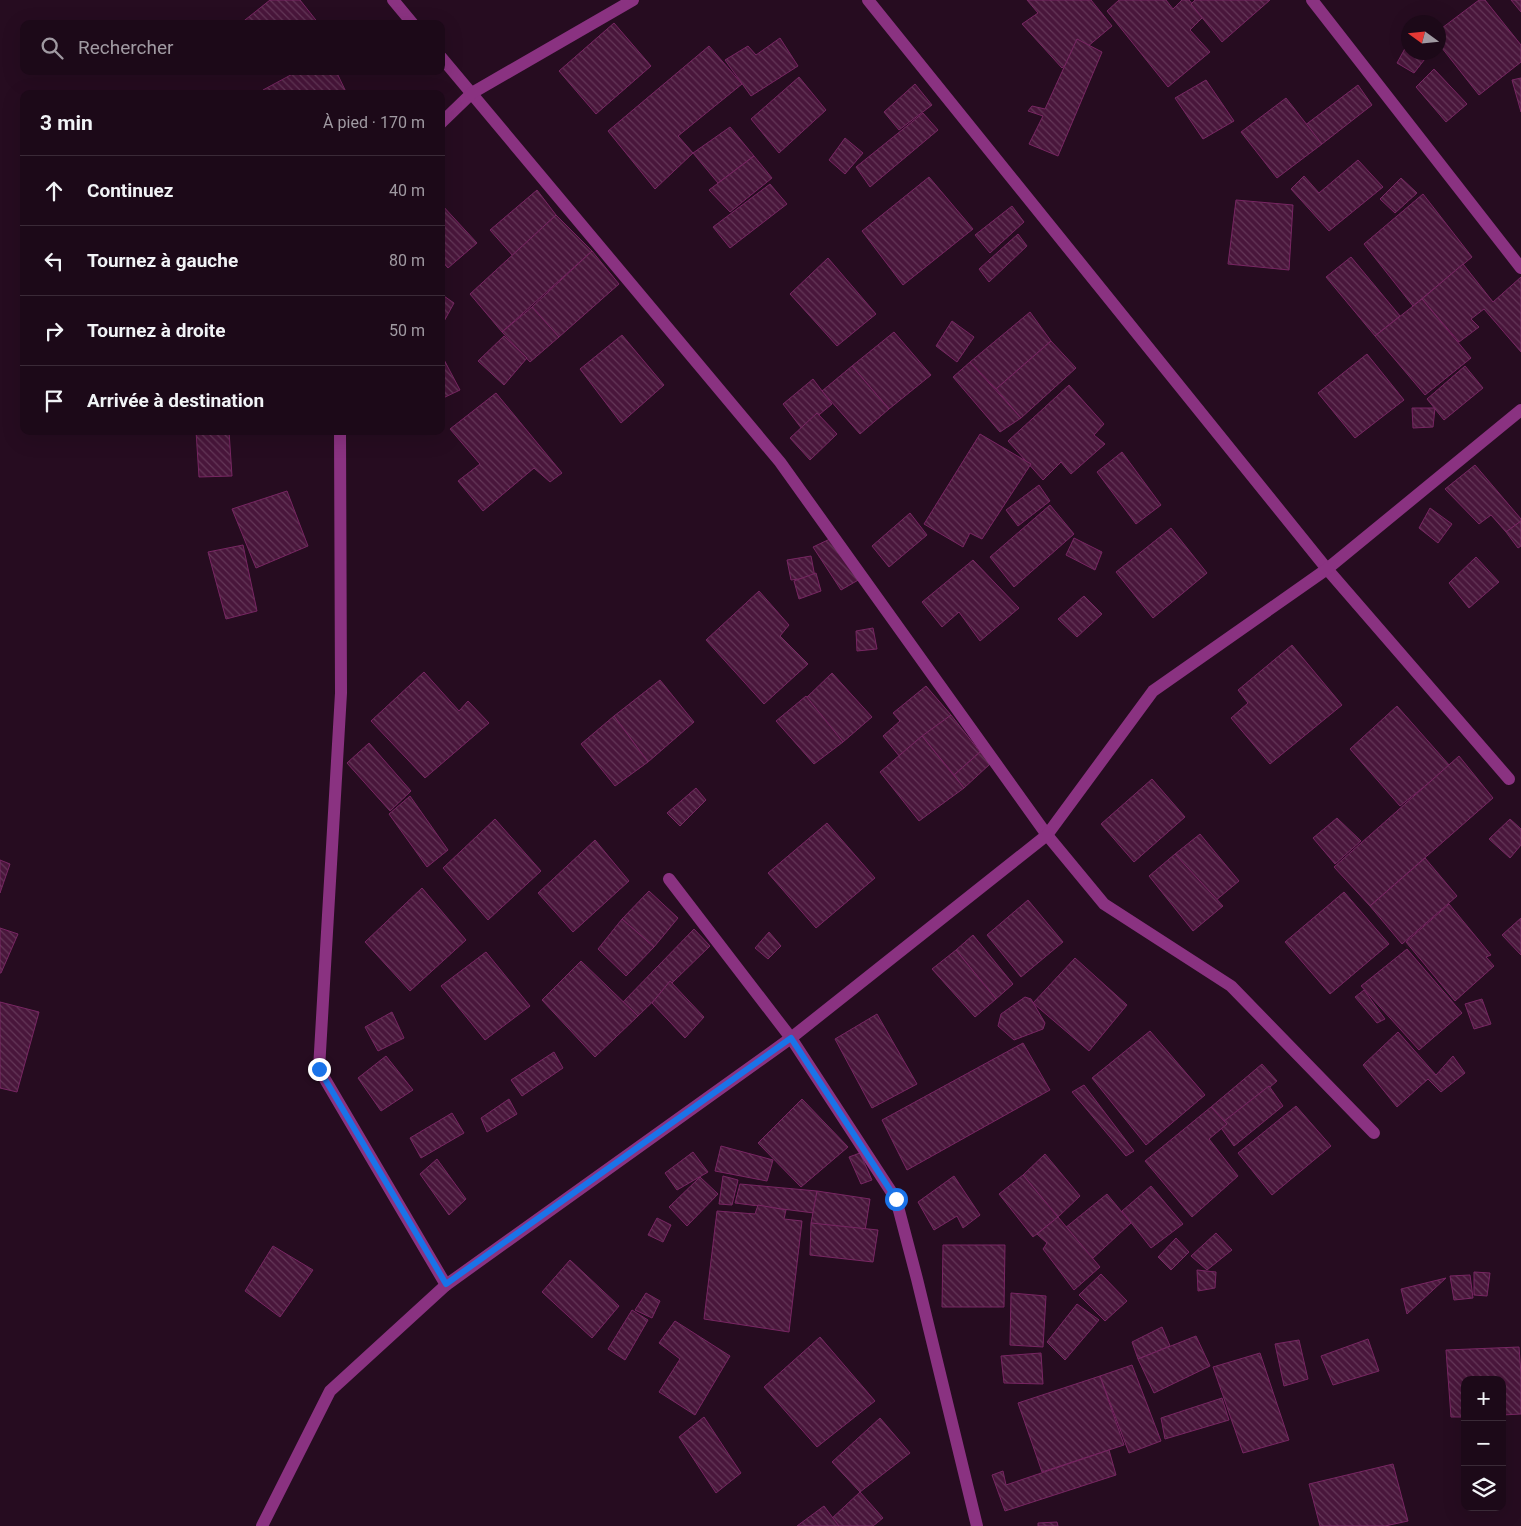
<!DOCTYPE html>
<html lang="fr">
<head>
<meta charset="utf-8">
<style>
	:root { --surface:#1c0918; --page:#251221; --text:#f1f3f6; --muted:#a09aa2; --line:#3a2a37 }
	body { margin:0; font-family:Roboto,sans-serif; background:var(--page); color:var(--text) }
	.controls { position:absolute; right:15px; bottom:15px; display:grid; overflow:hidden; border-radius:10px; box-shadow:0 5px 20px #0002 }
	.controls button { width:45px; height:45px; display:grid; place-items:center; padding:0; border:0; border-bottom:1px solid var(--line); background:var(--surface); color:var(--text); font:25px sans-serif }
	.compass { position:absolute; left:1401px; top:15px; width:45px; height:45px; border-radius:50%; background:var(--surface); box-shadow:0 5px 20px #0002; rotate:285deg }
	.stop { position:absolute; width:15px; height:15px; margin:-11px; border:4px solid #1a73e8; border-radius:50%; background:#fff }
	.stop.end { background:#1a73e8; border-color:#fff; box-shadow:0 1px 5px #0008 }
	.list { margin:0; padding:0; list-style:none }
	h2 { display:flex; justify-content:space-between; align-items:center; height:65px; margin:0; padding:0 20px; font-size:21px }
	h2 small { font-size:16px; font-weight:400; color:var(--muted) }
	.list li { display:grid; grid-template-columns:32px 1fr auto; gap:15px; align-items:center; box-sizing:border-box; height:70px; padding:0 20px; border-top:1px solid var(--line) }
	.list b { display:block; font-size:19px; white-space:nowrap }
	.list em { font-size:16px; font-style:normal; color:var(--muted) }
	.icon { flex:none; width:28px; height:28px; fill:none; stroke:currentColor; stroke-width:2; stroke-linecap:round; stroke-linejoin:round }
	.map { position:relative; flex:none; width:1521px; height:1526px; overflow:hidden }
	.search { position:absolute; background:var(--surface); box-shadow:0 5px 20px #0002; left:20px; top:20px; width:425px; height:55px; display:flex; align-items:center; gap:12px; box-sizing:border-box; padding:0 18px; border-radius:10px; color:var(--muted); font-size:19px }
	.panel { position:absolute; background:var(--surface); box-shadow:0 5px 20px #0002; left:20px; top:90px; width:425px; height:345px; border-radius:10px }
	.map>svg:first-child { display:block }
	.building { fill:url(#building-back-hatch); stroke:#772662 }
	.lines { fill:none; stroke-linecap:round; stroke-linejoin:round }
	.minor { stroke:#8a3281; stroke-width:12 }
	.route { stroke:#1a73e8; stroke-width:6 }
</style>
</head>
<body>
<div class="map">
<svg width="1521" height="1526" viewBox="0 0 1521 1526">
	<defs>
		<pattern id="building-back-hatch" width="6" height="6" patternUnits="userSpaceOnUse" patternTransform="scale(1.25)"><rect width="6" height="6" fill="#49163b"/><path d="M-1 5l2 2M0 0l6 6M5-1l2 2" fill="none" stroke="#643758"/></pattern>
	</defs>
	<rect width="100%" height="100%" fill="#260c20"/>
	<g class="building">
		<path d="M270,0H300L319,24H240Z"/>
		<path d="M1027,0H1091L1112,26L1062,68L1022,24L1038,13Z"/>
		<path d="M1119,0H1166L1173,9L1182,0H1189L1203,17L1190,30L1210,52L1168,87L1107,11Z"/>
		<path d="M1195,0H1270L1222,42L1191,4Z"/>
		<path d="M1479,0H1485L1521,45V62L1479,95L1438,43V31Z"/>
		<path d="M1511,0H1521V12Z"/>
		<path d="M614,23L651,66L596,114L559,71Z"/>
		<path d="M780,38L798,66L751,96L725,60L748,46L756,55Z"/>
		<path d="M1077,39L1102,52L1058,156L1029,144L1043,116L1028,111L1032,106L1045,109Z"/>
		<path d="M1408,43V52H1425L1428,55L1414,73L1397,63Z"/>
		<path d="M709,46L742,84L678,136L693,153L655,189L608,131Z"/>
		<path d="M1434,69L1467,104L1446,122L1416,87Z"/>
		<path d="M298,71H336L347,94H265L263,90Z"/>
		<path d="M799,77L826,110L779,153L751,119Z"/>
		<path d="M1521,78V112L1512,80Z"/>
		<path d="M1206,80L1234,121L1203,139L1175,98Z"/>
		<path d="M915,84L932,105L899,130L884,112Z"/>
		<path d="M1358,85L1372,105L1322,144L1304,126Z"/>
		<path d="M1286,98L1322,144L1277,178L1241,132Z"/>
		<path d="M923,113L938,130L870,187L856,167Z"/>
		<path d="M730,127L754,156L718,183L693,153Z"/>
		<path d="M845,138L863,153L845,174L829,160Z"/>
		<path d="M754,156L772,178L730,212L709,190Z"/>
		<path d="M1358,160L1383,187L1329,231L1291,189L1304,176L1319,193Z"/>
		<path d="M929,177L973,229L903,285L862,231Z"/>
		<path d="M1401,178L1417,193L1395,213L1380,199Z"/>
		<path d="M770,184L787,204L730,248L713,227Z"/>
		<path d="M537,190L556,215L513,256L490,230Z"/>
		<path d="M1423,194L1472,257L1413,306L1364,244Z"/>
		<path d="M1236,200L1293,205L1289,270L1228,264Z"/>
		<path d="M441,204L477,243L448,268L441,260Z"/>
		<path d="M1012,206L1024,222L990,253L975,235Z"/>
		<path d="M556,215L592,251L502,332L470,294Z"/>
		<path d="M1018,234L1027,246L989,282L979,269Z"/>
		<path d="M592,251L619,284L559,337L532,307Z"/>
		<path d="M1351,257L1400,316L1375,336L1326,277Z"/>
		<path d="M828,258L876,314L837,346L790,294Z"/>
		<path d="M1463,264L1493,302L1521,277V352L1484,309L1471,319L1479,327L1459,342L1422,299Z"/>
		<path d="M441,294L454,303L442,325H441Z"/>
		<path d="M1422,299L1471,358L1425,395L1375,336Z"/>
		<path d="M532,307L559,337L530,362L502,332Z"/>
		<path d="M1030,312L1051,341L996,389L970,362Z"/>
		<path d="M952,321L974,337L957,362L936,346Z"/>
		<path d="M894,332L931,375L889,409L852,366Z"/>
		<path d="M622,335L664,385L621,423L580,369Z"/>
		<path d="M504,336L527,358L504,385L478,361Z"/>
		<path d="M1051,341L1076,368L1021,418L996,389Z"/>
		<path d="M441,354L460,390L441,399Z"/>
		<path d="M1367,354L1404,400L1355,438L1318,393Z"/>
		<path d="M970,362L1021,418L1000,432L953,377Z"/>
		<path d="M852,366L889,409L860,434L822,391Z"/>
		<path d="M1465,366L1483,388L1444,420L1427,399Z"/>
		<path d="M813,379L832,404L802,429L783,404Z"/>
		<path d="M1069,385L1104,424L1094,435L1105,444L1071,474L1061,462L1043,480L1008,441Z"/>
		<path d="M496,393L562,473L550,482L534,468L483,511L458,481L480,464L450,429Z"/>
		<path d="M1412,408H1435L1433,427L1413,428Z"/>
		<path d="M817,413L837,434L810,460L790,438Z"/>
		<path d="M196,431H229L232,476L199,477Z"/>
		<path d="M980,434L1031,464L982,539L970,533L963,547L924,524Z"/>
		<path d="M1122,452L1161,505L1136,524L1097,472Z"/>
		<path d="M1475,465L1521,519V521L1506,532L1491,515L1479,524L1445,489Z"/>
		<path d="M1039,485L1050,501L1018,526L1006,510Z"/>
		<path d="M287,491L308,546L256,568L232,509Z"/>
		<path d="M1050,505L1074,534L1014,587L990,557Z"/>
		<path d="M1430,508L1452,524L1438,543L1419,528Z"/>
		<path d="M910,513L927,535L889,567L872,546Z"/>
		<path d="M1521,521V546L1518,548L1506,532Z"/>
		<path d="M1171,528L1207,573L1153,618L1116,572Z"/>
		<path d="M832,538L860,579L841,590L813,547Z"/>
		<path d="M1074,538L1102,552L1095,570L1066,555Z"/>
		<path d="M243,545L257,611L226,619L208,552Z"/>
		<path d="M811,556L815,577L791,580L787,560Z"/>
		<path d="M1476,557L1499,582L1469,608L1449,583Z"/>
		<path d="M973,560L1019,608L980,641L959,612L942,627L922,602Z"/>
		<path d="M816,573L821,591L799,599L794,581Z"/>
		<path d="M759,591L789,625L780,636L808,664L764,704L706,640Z"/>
		<path d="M1084,596L1102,614L1077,637L1058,619Z"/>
		<path d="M873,628L877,649L857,651L856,631Z"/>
		<path d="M1292,645L1342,705L1270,764L1231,718L1248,703L1238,690Z"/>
		<path d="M424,672L459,711L468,701L489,723L425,778L371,721Z"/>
		<path d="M832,673L872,717L843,742L805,699Z"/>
		<path d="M660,680L694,722L648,762L614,716Z"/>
		<path d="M926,686L951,715L900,757L883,736L900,721L893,713Z"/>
		<path d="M806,696L843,742L814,764L776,721Z"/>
		<path d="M1397,706L1450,766L1400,806L1350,749Z"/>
		<path d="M951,715L980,752L954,775L922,736Z"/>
		<path d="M614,716L648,762L615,786L581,744Z"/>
		<path d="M922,736L964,788L919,821L880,772Z"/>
		<path d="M369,743L411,791L390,811L347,763Z"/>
		<path d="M980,752L990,764L964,788L954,775Z"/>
		<path d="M1459,756L1493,798L1370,906L1334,867Z"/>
		<path d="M1152,779L1185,817L1134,862L1101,824Z"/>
		<path d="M696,788L706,800L680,826L667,813Z"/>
		<path d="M410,796L448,850L427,867L389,814Z"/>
		<path d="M1337,818L1361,841L1335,864L1313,838Z"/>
		<path d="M495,819L541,871L488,920L443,868Z"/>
		<path d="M1510,819L1521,829V845L1510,858L1489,839Z"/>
		<path d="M827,823L875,878L816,928L768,873Z"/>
		<path d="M1200,834L1239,881L1215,901L1175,854Z"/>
		<path d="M595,840L629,881L573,932L538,893Z"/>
		<path d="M1175,854L1223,906L1193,931L1149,876Z"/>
		<path d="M1425,858L1457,896L1402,944L1370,906Z"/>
		<path d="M0,860L10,864L0,893Z"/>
		<path d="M422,888L466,940L410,991L365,942Z"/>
		<path d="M649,891L678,918L654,947L622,919Z"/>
		<path d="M1344,892L1389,944L1330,994L1285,942Z"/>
		<path d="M1028,900L1063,942L1021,977L987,935Z"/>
		<path d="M1449,904L1491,955L1486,957L1494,966L1455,1001L1406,942Z"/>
		<path d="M1521,918V955L1502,935Z"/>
		<path d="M622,919L654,947L626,976L598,949Z"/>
		<path d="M0,928L18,934L1,973H0Z"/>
		<path d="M694,929L710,946L638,1016L623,1002Z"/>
		<path d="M769,932L781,946L768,959L755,948Z"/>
		<path d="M973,935L1013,984L996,999L956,950Z"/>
		<path d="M1407,949L1462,1013L1419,1050L1361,986Z"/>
		<path d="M956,950L996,999L975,1017L932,969Z"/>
		<path d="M486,952L530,1006L485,1040L441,986Z"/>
		<path d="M1075,958L1127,1005L1089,1051L1033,1003Z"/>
		<path d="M581,961L638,1016L595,1057L542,1000Z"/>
		<path d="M670,981L704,1017L685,1038L652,1003Z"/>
		<path d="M1364,990L1385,1019L1377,1023L1355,997Z"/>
		<path d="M1025,997L1031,999L1045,1023L1043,1029L1014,1040L998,1026L1001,1014Z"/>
		<path d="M1482,999L1491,1024L1474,1029L1465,1004Z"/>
		<path d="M0,1002L39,1012L17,1092L0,1088Z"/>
		<path d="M392,1012L404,1038L378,1051L365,1027Z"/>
		<path d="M877,1014L917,1084L872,1108L835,1039Z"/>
		<path d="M1150,1031L1205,1095L1146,1145L1092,1078Z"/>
		<path d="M1398,1032L1436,1075L1453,1056L1465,1073L1441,1092L1428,1079L1397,1107L1363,1065Z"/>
		<path d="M1023,1043L1050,1090L907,1170L882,1120Z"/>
		<path d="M554,1052L563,1068L522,1096L511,1080Z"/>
		<path d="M386,1056L413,1090L381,1111L358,1078Z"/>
		<path d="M1262,1064L1277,1081L1227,1124L1211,1107Z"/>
		<path d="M1084,1085L1134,1151L1126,1156L1072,1092Z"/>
		<path d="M1269,1086L1283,1106L1234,1146L1219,1125Z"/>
		<path d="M509,1099L517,1114L487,1132L481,1118Z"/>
		<path d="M802,1099L848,1147L801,1187L758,1143Z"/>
		<path d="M1296,1106L1331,1146L1272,1195L1238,1153Z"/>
		<path d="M1211,1107L1227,1124L1209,1139L1238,1176L1192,1217L1145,1161Z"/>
		<path d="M452,1113L464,1133L421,1158L410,1138Z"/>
		<path d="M721,1146L773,1160L767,1181L715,1171Z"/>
		<path d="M693,1152L708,1172L677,1190L665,1173Z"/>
		<path d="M860,1153L872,1180L861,1184L849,1157Z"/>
		<path d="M1045,1154L1080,1196L1058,1217L1023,1175Z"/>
		<path d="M437,1159L466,1199L449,1215L420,1174Z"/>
		<path d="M1023,1175L1058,1217L1033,1237L999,1194Z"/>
		<path d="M723,1176L738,1180L732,1205L719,1204Z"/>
		<path d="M954,1176L980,1215L963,1228L957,1216L934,1230L918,1202Z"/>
		<path d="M700,1177L718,1194L687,1226L669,1207Z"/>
		<path d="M740,1184L817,1191L814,1213L735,1203Z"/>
		<path d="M1151,1186L1183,1224L1151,1248L1122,1211Z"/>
		<path d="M817,1191L870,1199L865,1231L811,1223Z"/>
		<path d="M1107,1194L1131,1223L1092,1259L1065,1228Z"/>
		<path d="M758,1205L786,1210L784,1219L802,1221L789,1332L704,1319L717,1211L755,1214Z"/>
		<path d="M1058,1217L1100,1267L1074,1290L1043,1249L1047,1243L1037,1234Z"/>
		<path d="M657,1218L671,1225L663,1242L648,1235Z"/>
		<path d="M811,1223L878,1230L873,1262L810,1255Z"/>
		<path d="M1216,1233L1232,1250L1207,1270L1191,1256Z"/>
		<path d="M1176,1238L1189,1252L1171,1270L1158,1257Z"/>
		<path d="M943,1245H1005L1004,1307H942Z"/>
		<path d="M273,1246L313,1270L280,1317L245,1291Z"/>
		<path d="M570,1260L619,1306L592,1338L542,1292Z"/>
		<path d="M1197,1270L1216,1272L1215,1288L1198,1291Z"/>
		<path d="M1474,1272L1490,1273L1487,1296L1474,1295Z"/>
		<path d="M1101,1274L1127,1301L1105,1321L1079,1295Z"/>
		<path d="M1470,1275L1473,1298L1454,1300L1450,1276Z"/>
		<path d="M1446,1278L1407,1314L1401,1289Z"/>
		<path d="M646,1293L660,1301L652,1318L635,1310Z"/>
		<path d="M1011,1293L1046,1296L1043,1347L1010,1345Z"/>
		<path d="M1077,1304L1099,1320L1065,1360L1047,1342Z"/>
		<path d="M632,1310L648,1320L625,1360L608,1349Z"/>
		<path d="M675,1321L730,1356L695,1415L659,1392L680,1359L659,1343Z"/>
		<path d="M1162,1327L1170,1346L1138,1359L1132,1342Z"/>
		<path d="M1196,1336L1210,1366L1154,1393L1138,1359Z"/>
		<path d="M820,1337L875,1401L817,1447L764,1387Z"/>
		<path d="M1368,1339L1379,1371L1333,1385L1321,1356Z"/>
		<path d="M1299,1340L1308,1379L1284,1386L1275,1344Z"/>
		<path d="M1519,1347L1521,1374V1414L1502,1415V1380H1465V1417H1451L1446,1350Z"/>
		<path d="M1041,1353L1043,1384L1004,1383L1001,1356Z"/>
		<path d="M1260,1353L1289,1440L1243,1453L1213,1367Z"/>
		<path d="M1132,1365L1161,1441L1129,1453L1100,1376Z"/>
		<path d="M1100,1376L1124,1445L1042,1472L1018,1403Z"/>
		<path d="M1222,1398L1229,1420L1165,1439L1161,1418Z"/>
		<path d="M704,1417L741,1473L716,1493L679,1437Z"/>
		<path d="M880,1418L910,1453L860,1492L832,1462Z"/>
		<path d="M1109,1450L1116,1475L1005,1511L992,1475L1003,1471L1006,1485Z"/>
		<path d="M1393,1464L1408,1521L1385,1526H1320L1309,1484Z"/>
		<path d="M860,1492L883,1518L873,1526H836L830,1520Z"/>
		<path d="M824,1506L839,1526H797Z"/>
		<path d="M1057,1522L1058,1526H1038V1523Z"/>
	</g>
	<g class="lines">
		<g class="minor">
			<path d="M393,0L413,24"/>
			<path d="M868,0L1327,569L1509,779"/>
			<path d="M1312,0L1521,268"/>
			<path d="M441,57L780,462L1047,835L1104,904L1231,986L1374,1133"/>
			<path d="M441,123L472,93L633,0"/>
			<path d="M340,431L341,693L319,1069L446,1285"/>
			<path d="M669,879L791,1038L896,1199L917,1279L977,1526"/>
			<path d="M262,1526L330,1391L446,1285L791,1038L1047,835L1153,691L1327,569L1521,410"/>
		</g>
	</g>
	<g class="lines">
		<path class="route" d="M319,1069L446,1284L791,1038L896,1199"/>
	</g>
</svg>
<div class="controls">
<button>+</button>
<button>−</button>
<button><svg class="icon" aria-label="layers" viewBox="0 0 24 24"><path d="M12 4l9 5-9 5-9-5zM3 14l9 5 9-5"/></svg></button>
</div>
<svg class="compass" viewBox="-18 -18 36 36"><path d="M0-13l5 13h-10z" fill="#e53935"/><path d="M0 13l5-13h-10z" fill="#a09aa2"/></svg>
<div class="stop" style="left:896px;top:1199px"></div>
<div class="stop end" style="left:319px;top:1069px"></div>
<div class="search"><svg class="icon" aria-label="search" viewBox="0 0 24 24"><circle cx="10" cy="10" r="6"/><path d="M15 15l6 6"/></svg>Rechercher</div>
<section class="panel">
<h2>3 min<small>À pied · 170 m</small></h2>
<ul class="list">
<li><svg class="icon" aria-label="ahead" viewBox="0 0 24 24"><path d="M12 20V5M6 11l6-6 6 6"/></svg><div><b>Continuez</b></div><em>40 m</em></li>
<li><svg class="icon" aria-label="left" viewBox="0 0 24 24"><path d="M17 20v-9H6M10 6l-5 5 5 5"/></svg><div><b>Tournez à gauche</b></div><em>80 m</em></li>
<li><svg class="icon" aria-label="right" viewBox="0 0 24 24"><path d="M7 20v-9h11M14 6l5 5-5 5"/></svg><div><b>Tournez à droite</b></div><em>50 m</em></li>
<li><svg class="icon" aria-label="arrive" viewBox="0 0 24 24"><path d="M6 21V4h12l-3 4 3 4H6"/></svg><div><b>Arrivée à destination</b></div></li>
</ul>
</section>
</div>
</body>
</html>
